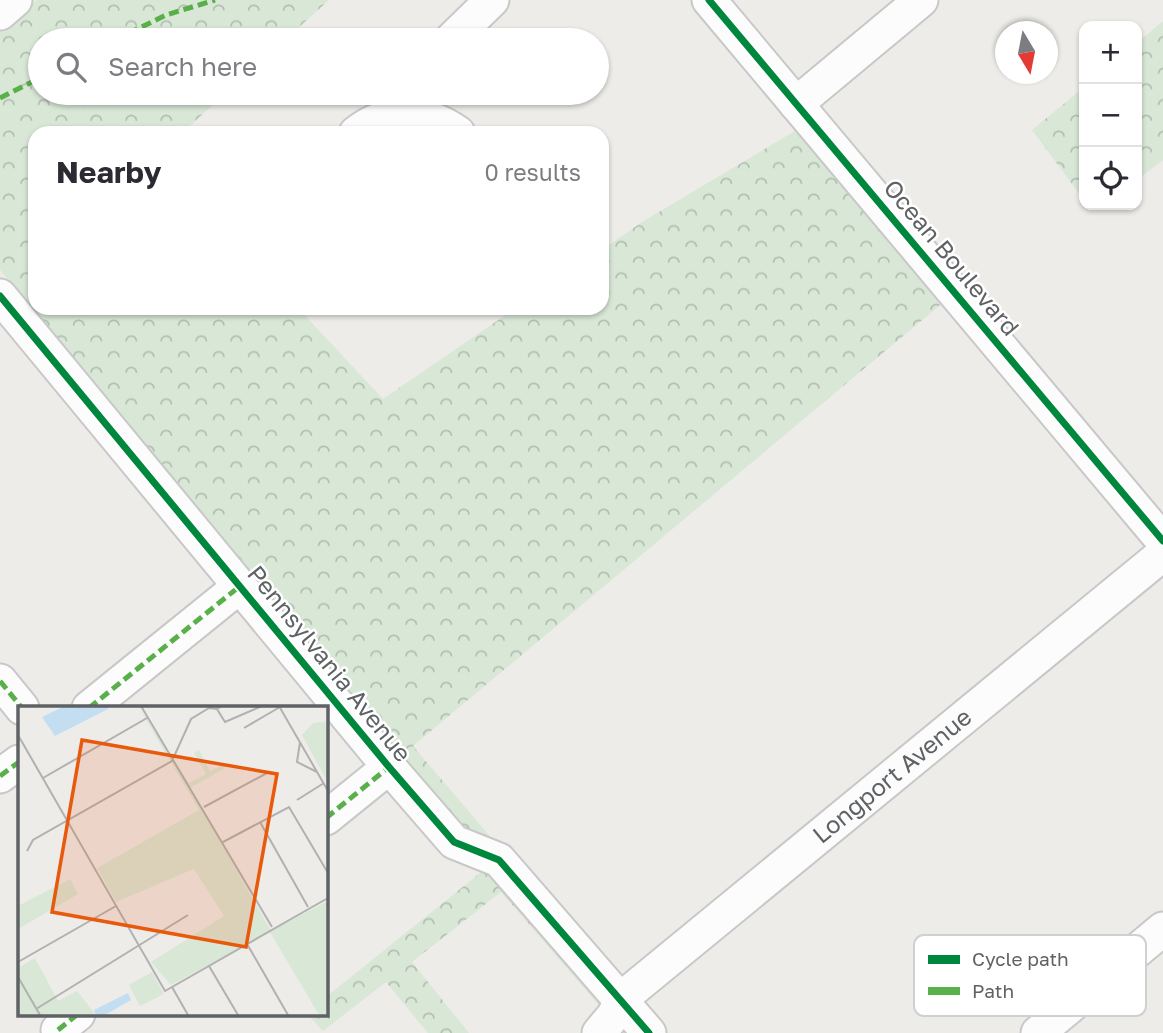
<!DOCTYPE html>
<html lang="en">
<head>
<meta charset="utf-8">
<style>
	:root { --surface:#fff; --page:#f7f7f7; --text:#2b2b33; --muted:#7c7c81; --line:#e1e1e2 }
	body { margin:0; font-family:"Golos Text",sans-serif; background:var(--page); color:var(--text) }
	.controls { position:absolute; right:21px; top:21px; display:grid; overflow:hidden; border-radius:14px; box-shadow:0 2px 5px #0004 }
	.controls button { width:63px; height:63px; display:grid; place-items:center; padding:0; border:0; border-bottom:2px solid var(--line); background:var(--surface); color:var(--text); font:35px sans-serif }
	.compass { position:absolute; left:995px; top:21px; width:63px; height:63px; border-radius:50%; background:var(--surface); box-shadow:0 2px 5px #0004; rotate:170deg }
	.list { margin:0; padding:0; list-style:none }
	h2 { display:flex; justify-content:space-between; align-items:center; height:91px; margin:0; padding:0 28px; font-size:30px }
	h2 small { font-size:23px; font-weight:400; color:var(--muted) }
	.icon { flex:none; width:38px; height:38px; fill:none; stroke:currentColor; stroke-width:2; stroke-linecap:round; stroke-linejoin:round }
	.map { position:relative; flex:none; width:1163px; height:1033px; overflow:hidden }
	.search { position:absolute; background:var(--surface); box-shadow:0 2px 5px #0004; left:28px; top:28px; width:581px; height:77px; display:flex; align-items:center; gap:18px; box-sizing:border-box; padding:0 24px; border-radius:38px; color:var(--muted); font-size:26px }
	.panel { position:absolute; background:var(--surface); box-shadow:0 2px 5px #0004; left:28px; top:126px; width:581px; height:189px; border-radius:21px }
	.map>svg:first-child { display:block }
	.forest { fill:url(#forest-crowns) }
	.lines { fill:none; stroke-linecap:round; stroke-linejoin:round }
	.minor-casing { stroke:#c8c8c8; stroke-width:37 }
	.minor { stroke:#fcfcfc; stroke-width:33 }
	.quiet { stroke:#59b04a; stroke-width:5; stroke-dasharray:10 5; stroke-linecap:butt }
	.cycleway-casing { stroke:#fff; stroke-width:11 }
	.cycleway { stroke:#00873e; stroke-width:7 }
	.labels { text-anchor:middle; stroke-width:5; stroke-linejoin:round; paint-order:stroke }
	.street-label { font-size:24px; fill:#5f6265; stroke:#fff }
	.inset-road { fill:none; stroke:#b0b1b0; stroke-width:2 }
	.view { fill:#e8590c; fill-opacity:0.15; stroke:#e8590c; stroke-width:3.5 }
	.inset-edge { fill:none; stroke:#5f6265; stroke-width:3.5 }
	.key { fill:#fff; stroke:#cfd0d1; stroke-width:2 }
	.key-label { font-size:19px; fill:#5f6265 }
</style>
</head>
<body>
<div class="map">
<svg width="1163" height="1033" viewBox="0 0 1163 1033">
	<defs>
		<pattern id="forest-crowns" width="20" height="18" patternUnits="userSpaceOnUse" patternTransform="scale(1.75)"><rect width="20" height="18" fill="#d8e7d6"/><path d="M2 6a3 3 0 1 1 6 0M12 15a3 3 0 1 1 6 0" fill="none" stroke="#b2bfb1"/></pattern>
	</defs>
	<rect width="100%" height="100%" fill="#edece9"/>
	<g class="forest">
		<path d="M37,0H329L285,40H40V93H226L182,133H35V308H298L383,399L516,308H602V250L642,222L800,128L945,301L413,746L658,1033H623L501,892L412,962L469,1033H428L386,982L323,1031L307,1014H326V997L490,865L0,270V31Z"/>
		<path d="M1163,21V160L1137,180V43Z"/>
		<path d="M1084,87V200L1032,130Z"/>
	</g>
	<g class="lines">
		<defs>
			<g id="minor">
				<path d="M709,0L1163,541"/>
				<path d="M0,13L15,0"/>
				<path d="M451,40L492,0"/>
				<path d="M796,104L921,0"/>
				<path d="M356,133C388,108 426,110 458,133"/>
				<path d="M0,296L389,767L454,842L499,860L649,1033"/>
				<path d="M0,681L22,708"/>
				<path d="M89,708L240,586"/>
				<path d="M0,776L19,762"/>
				<path d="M326,818L389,767"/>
				<path d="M58,1030L78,1014"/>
				<path id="s1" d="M599,1033L614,1015L621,999L1163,554"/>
				<path d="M1038,1033L1163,929"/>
			</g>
		</defs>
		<use href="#minor" class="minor-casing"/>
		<use href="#minor" class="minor"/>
		<g class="quiet">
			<path d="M115,40L166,15L215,0"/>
			<path d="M0,98L40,78"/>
			<path d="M0,681L22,708"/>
			<path d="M89,708L240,586"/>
			<path d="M0,776L19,762"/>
			<path d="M326,818L389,767L385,763"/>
			<path d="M58,1030L78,1014"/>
		</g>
		<defs>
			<g id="cycleway">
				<path d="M709,0L1163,541"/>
				<path d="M0,296L389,767L454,842L499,860L649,1033"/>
			</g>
		</defs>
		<use href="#cycleway" class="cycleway-casing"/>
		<use href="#cycleway" class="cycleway"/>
	</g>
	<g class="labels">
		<g class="street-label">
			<text transform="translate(951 258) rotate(50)" y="8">Ocean Boulevard</text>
			<text transform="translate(329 664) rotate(51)" y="8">Pennsylvania Avenue</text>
			<text dy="8" stroke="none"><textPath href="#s1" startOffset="392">Longport Avenue</textPath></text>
		</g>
	</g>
	<g transform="translate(18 706)">
		<rect width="310" height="310" fill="#edece9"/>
		<path d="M134,266L146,288L122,300L111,279Z" fill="#d8e7d6"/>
		<path d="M120,0L171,77L188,68L176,47L181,44L192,65L205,59L207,62L172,82L253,225L310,195V309H301L252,226L153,279L133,256L206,210L176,163L98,196L79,162L181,104ZM310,15V77L284,29L295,17ZM52,173L60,188L0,223V200ZM17,252L40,295L59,285L78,309H0V262Z" fill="#d8e7d6"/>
		<path d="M47,0H90V3L37,30L24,11ZM110,287L113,294L87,309H78L76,304Z" fill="#c3ddf1"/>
		<path class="inset-road" d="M123,0L254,221M204,0L199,3L207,16L244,0M261,0L310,85M226,22L262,1M0,29L147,285L310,192M282,36L279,56L299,66M25,72L129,12M279,94L306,77M186,101L249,67M242,116L290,201M205,136L271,101L310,167M9,145L15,134L154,55L173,13L191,2L199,3M229,238L270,309M0,256L98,200M191,260L220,309M0,271L22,309M154,281L170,309M18,303L170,209"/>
		<path class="view" d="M64,34L259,68L228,241L34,206Z"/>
		<rect width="310" height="310" class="inset-edge"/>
	</g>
	<rect x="914" y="935" width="232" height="81" rx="10" class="key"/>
	<rect x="928" y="955" width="32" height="9" fill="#00873e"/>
	<rect x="928" y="987" width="32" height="8" fill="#59b04a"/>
	<g class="key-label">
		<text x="972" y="966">Cycle path</text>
		<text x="972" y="998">Path</text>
	</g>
</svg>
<div class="controls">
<button>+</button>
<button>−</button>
<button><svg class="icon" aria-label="locate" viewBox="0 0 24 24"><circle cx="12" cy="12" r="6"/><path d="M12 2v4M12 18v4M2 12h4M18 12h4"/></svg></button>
</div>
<svg class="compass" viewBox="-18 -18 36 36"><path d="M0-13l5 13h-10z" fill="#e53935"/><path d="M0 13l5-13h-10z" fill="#7c7c81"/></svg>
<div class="search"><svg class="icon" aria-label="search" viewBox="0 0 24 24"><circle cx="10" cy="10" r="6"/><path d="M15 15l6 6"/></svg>Search here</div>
<section class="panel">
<h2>Nearby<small>0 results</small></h2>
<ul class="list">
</ul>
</section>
</div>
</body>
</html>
